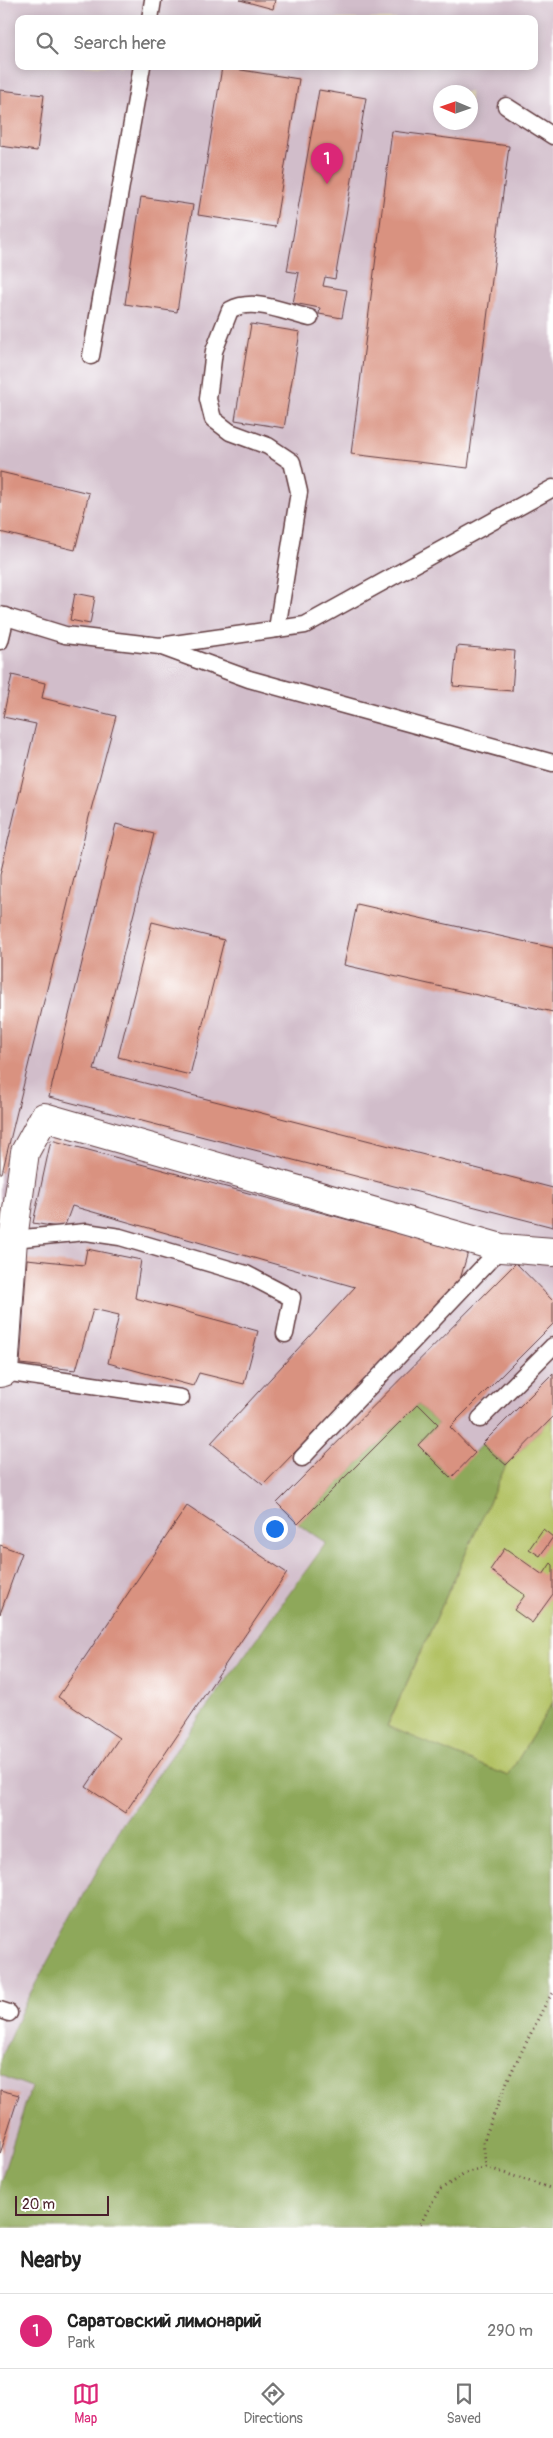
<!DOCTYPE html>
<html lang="en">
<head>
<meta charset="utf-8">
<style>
	:root { --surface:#fff; --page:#f6f6f6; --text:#222; --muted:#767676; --line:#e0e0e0; --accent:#db2777 }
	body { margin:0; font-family:Pangolin,sans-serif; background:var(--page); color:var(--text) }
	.compass { position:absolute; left:433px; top:85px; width:45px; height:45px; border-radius:50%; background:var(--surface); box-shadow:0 2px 12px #0003; rotate:272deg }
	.scale { position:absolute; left:15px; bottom:12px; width:94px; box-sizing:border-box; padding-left:5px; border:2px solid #4a1f2b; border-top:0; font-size:14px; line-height:18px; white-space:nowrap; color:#4a1f2b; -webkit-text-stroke:4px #fff; paint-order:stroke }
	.you { position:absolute; left:274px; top:1528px; width:18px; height:18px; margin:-12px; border:4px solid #fff; border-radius:50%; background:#1a73e8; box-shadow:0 0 0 8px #1a73e833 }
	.badge { display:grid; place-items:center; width:32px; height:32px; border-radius:50%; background:var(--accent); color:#fff; font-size:16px; font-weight:700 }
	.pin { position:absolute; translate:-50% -41px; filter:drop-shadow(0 1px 2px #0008) }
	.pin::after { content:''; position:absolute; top:26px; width:18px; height:15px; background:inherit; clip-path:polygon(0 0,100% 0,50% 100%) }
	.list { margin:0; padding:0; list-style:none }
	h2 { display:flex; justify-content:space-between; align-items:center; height:65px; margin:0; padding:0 20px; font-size:21px }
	h2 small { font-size:16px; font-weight:400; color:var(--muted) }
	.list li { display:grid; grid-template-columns:32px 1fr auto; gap:15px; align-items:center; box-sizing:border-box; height:75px; padding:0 20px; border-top:1px solid var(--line) }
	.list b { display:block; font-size:19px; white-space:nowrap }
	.list p { margin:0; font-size:16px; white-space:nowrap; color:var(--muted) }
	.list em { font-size:16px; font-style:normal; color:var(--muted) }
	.icon { flex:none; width:28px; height:28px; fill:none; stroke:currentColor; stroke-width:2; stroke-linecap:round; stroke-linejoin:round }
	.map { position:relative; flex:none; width:553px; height:2228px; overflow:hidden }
	.search { position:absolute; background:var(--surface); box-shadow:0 2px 12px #0003; left:15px; right:15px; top:15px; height:55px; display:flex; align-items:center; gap:12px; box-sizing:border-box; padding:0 18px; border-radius:10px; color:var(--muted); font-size:19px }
	.sheet { height:140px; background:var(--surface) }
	nav { display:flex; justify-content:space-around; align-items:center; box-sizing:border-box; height:70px; border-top:1px solid var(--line); background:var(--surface); font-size:14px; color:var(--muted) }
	nav a { display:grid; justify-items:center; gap:2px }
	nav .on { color:var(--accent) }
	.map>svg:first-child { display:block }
	.industrial { fill:#d1bdca; fill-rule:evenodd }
	.green { fill:#b3c265; stroke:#7e7048 }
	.forest { fill:#8ea85a; stroke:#6c6442 }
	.building { fill:#d99280 }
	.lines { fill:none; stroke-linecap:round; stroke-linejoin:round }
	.service-casing { stroke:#623c40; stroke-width:19 }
	.minor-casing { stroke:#623c40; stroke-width:30 }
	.path { stroke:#623c40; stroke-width:3; stroke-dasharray:1 4; stroke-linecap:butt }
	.service { stroke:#fff; stroke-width:16 }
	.minor { stroke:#fff; stroke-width:28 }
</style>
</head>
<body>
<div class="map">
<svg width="553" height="2228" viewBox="0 0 553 2228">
	<rect width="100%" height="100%" fill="#fff"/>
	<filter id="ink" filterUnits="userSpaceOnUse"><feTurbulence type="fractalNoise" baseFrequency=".02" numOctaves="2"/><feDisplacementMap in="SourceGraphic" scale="10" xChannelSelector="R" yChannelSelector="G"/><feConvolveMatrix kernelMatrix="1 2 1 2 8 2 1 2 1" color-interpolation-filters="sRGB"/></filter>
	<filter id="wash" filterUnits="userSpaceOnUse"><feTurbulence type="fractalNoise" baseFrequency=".0096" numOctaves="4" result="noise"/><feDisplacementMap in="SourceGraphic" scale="20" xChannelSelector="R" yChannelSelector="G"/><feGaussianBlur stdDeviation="1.12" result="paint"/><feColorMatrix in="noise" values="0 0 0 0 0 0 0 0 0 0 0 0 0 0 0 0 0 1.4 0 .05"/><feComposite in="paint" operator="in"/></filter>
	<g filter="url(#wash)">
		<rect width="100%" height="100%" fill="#e9deba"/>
		<g class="industrial">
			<path d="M0,0H553V1417L506,1465L482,1444L451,1478L418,1445L298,1524L326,1542L123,1823L25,2003L0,2060ZM19,19H534V66H19ZM440,92H470V122H440Z"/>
			<path d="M0,2075L31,2086L0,2183Z"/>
		</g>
		<path class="green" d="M553,1417V1702L508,1776L387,1727L506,1465Z"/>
		<path class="forest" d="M418,1404L438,1424L418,1445L450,1477L482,1444L506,1465L387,1726L508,1776L553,1702V2228H0V2183L31,2087L0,2075V2060L25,2003L123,1823L326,1543L298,1524Z"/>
		<g id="blocks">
			<g class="building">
				<path d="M240,0H275L273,9Z"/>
				<path d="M222,67L299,79L275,227L198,215Z"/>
				<path d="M0,90L44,95L37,151L0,146Z"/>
				<path d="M319,90L366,98L335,279L325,277L323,286L347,290L342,318L319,314L320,308L293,303L299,273L287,271Z"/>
				<path d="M392,131L509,146L468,468L351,454Z"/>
				<path d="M141,197L193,205L177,312L125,304Z"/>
				<path d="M251,324L300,332L284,428L235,420Z"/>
				<path d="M0,472L89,493L75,550L0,532Z"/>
				<path d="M75,593L95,597L90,624L70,620Z"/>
				<path d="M457,646L515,651L512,691L453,686Z"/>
				<path d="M12,675L45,683L42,698L116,716L89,817L2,1173H0V875L36,724L3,717Z"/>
				<path d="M116,824L154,834L94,1070L553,1188V1227L49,1097Z"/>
				<path d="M357,904L553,948V1012L344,965Z"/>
				<path d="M152,922L224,940L190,1075L118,1057Z"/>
				<path d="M51,1140L468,1252L459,1283L263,1485L211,1443L355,1287L72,1206L64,1228L33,1223Z"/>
				<path d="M87,1249L141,1260L135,1298L258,1331L244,1384L199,1373L193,1386L108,1363L119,1315L93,1309L76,1370L20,1364L27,1259L84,1265Z"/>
				<path d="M516,1263L553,1301V1324L450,1427L475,1453L451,1478L418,1445L438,1424L418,1404L298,1524L277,1503Z"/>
				<path d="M553,1373V1417L506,1465L482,1444Z"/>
				<path d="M187,1506L287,1573L125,1813L86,1787L119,1738L58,1697Z"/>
				<path d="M543,1529L553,1537L540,1556L529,1549Z"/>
				<path d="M0,1545L22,1553L0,1614Z"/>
				<path d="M505,1548L543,1575L551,1563L553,1565V1594L532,1623L514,1610L525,1595L490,1570Z"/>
				<path d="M0,2090L19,2095L0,2154Z"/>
			</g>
		</g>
	</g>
	<g filter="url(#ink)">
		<use href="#blocks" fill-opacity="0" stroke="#623c40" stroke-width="1"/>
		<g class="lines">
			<defs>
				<g id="service">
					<path d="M150,19L153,0"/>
					<path d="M506,106L553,136"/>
					<path d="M91,356L142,66"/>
					<path d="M0,615L65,635L160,646L305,625L553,488"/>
					<path d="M277,629L299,492L292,462L268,446L230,432L213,419L208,399L214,351L230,310C254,297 284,312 310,318"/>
					<path d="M0,641L6,616"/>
					<path d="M162,647L249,679L553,763"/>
					<path d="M13,1239L86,1232L120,1237L246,1274L292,1298L285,1334"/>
					<path d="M4,1372L181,1398"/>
					<path d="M480,1419L553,1346"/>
					<path d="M302,1458L501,1248"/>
					<path d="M0,2010L9,2013"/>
				</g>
				<path id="minor" d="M0,1373L4,1372L13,1239L25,1152L44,1117L501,1248L553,1252"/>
			</defs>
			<use href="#service" class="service-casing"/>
			<use href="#minor" class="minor-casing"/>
			<g class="path">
				<path d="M486,2167L553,2189"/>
				<path d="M418,2228L439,2190L468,2172L486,2167L483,2142L508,2079L547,2001L553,1993"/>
			</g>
			<use href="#service" class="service"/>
			<use href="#minor" class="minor"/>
		</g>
	</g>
</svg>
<svg class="compass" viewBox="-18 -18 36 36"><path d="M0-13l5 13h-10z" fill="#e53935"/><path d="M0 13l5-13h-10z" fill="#767676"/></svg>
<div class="scale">20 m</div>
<div class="you"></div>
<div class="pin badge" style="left:327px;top:184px">1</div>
<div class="search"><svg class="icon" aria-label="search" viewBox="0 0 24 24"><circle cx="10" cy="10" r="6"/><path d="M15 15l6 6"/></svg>Search here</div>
</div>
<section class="sheet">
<h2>Nearby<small></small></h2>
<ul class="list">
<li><span class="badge">1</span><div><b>Саратовский лимонарий</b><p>Park</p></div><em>290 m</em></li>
</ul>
</section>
<nav>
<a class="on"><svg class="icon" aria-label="map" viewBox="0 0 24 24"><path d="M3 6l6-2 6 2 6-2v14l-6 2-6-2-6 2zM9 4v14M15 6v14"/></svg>Map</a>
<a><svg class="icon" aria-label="directions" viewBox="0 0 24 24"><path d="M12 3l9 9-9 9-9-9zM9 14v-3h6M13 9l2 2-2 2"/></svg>Directions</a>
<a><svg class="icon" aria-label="saved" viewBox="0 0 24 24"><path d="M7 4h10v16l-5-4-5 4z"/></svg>Saved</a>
</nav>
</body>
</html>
